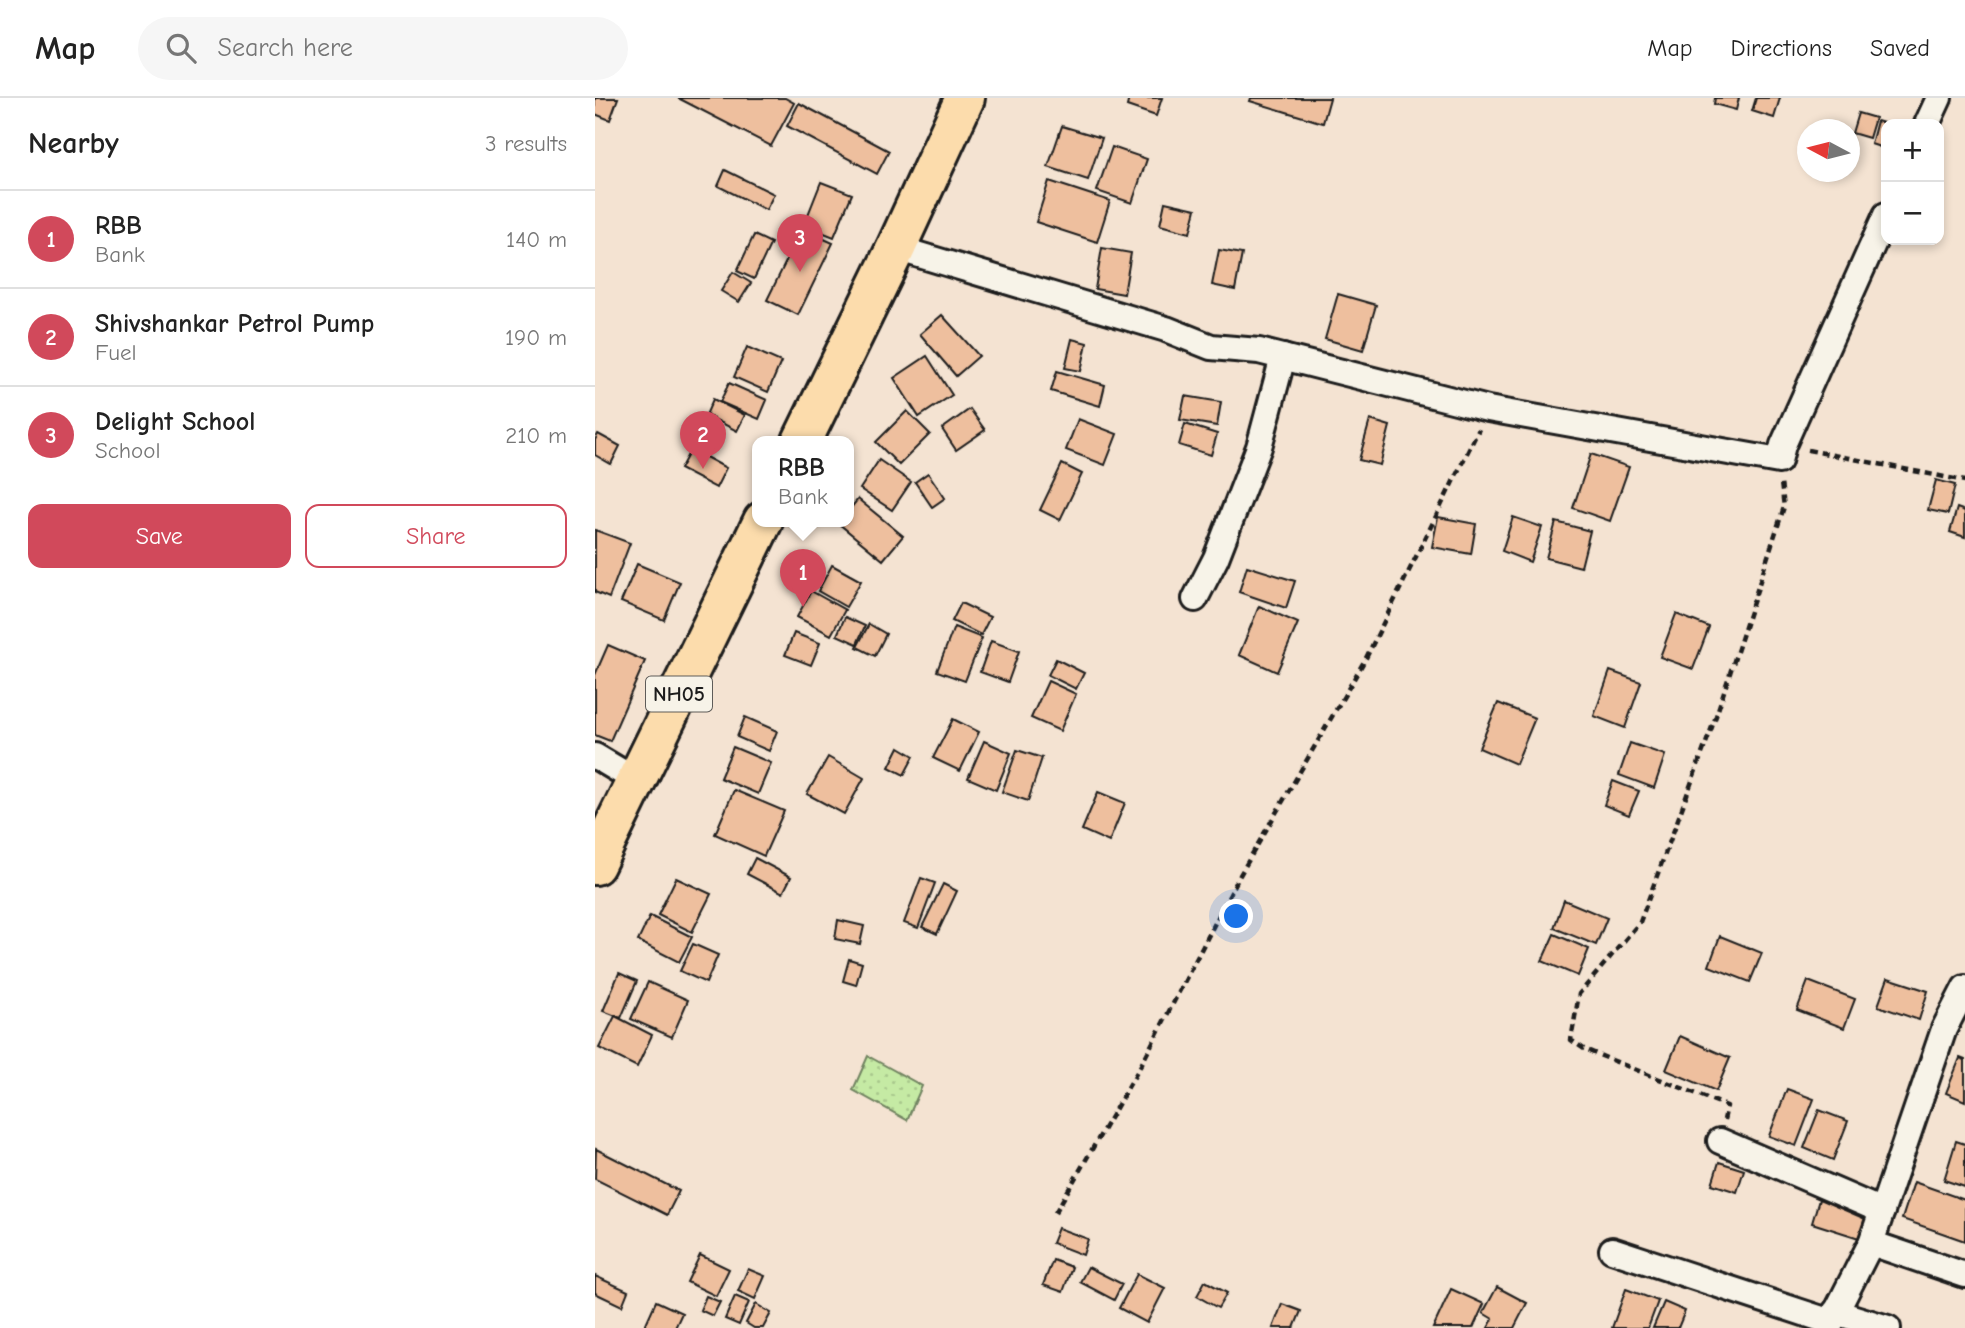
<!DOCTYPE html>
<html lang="en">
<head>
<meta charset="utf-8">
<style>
	:root { --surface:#fff; --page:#f6f6f6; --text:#222; --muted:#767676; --line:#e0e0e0; --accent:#d1495b }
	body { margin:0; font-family:"Comic Neue",sans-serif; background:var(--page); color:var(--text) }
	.controls { position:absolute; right:21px; top:21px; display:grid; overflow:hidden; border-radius:14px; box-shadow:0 4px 10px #0003 }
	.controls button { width:63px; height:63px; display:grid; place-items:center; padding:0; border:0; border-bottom:2px solid var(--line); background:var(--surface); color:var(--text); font:35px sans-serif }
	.compass { position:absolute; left:1202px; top:21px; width:63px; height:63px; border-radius:50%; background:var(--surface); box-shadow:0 4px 10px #0003; rotate:277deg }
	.you { position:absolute; left:642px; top:819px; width:24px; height:24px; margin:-18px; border:5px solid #fff; border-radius:50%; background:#1a73e8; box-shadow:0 0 0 10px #1a73e833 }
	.badge { display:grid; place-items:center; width:46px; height:46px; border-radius:50%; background:var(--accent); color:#fff; font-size:23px; font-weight:700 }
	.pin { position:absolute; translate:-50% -58px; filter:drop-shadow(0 2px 4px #0008) }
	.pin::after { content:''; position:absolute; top:37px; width:24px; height:21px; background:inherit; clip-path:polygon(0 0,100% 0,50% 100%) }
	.popup { position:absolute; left:157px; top:338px; width:102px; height:91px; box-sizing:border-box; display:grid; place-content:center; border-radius:14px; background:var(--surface); filter:drop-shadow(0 2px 5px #0005); font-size:23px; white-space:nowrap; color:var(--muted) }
	.popup b { font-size:26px; color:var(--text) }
	.popup::after { content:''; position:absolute; left:50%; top:100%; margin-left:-14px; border:14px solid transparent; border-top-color:var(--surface) }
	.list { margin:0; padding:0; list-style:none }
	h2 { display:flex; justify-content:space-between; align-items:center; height:91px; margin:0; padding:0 28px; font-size:30px }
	h2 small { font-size:23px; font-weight:400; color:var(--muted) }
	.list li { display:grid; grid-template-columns:46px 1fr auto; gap:21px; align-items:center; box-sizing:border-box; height:98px; padding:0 28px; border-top:2px solid var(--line) }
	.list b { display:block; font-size:26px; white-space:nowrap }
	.list p { margin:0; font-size:23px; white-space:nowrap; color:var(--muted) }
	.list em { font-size:23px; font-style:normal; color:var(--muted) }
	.actions { display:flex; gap:14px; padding:21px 28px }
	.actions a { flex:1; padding:16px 0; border:2px solid var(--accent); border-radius:14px; text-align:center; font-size:24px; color:var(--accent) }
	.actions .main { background:var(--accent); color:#fff }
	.icon { flex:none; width:38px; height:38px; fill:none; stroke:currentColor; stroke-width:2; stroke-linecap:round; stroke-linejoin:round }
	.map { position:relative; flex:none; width:1370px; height:1230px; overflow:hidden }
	header { display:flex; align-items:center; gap:42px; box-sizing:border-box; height:98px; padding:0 35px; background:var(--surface); border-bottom:2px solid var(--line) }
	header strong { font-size:33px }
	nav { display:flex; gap:38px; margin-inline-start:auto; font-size:24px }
	.search { width:490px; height:63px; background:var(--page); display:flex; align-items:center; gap:18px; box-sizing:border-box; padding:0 24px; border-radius:38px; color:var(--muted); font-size:26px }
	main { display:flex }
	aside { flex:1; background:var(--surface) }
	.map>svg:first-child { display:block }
	.grass { fill:url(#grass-dots); stroke:#708360; stroke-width:2 }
	.building { fill:#eebf9e; stroke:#1c1c1c; stroke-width:2 }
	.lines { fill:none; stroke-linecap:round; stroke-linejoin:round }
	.minor-casing { stroke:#1c1c1c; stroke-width:30 }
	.primary-casing { stroke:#1c1c1c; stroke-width:44 }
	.path { stroke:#1c1c1c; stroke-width:4.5; stroke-dasharray:7 5; stroke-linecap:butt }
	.minor { stroke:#f7f3e8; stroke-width:24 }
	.primary { stroke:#fcdcac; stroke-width:38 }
	.labels { text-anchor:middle; stroke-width:7; stroke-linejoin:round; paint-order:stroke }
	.shield { fill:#f7f3e8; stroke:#5e5c59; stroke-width:2 }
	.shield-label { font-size:21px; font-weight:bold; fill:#1c1c1c }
</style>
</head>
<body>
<header>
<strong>Map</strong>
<div class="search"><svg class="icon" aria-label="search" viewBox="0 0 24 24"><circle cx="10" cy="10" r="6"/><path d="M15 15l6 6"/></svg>Search here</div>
<nav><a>Map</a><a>Directions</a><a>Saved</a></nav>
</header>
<main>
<aside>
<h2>Nearby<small>3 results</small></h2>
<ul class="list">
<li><span class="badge">1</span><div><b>RBB</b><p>Bank</p></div><em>140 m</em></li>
<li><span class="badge">2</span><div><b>Shivshankar Petrol Pump</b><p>Fuel</p></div><em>190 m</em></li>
<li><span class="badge">3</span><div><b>Delight School</b><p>School</p></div><em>210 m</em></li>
</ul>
<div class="actions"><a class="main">Save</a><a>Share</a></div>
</aside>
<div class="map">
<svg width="1370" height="1230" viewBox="0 0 1370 1230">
	<defs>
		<pattern id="grass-dots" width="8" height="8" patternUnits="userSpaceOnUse" patternTransform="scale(1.75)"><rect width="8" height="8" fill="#c5eaa4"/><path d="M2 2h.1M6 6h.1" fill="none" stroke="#a9c88d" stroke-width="1.8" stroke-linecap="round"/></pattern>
	</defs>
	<rect width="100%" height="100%" fill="#f4e3d2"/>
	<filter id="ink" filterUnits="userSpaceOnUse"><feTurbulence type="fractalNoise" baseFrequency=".0143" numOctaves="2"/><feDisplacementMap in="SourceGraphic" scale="14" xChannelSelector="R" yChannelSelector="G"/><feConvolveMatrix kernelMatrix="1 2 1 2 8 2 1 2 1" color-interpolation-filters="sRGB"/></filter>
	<g filter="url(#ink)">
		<path class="grass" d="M273,958L327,988L312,1022L258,992Z"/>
		<g class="building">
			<path d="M0,0H23L15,22L0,16Z"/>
			<path d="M83,0H190L199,5L176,48Z"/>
			<path d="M534,0H567L561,18L532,8Z"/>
			<path d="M656,0H735L728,25L655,3Z"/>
			<path d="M1120,0H1144L1141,12L1119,6Z"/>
			<path d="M1161,0H1185L1179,20L1157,13Z"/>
			<path d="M204,5L294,53L282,76L192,28Z"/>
			<path d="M1263,15L1280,20L1274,40L1257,35Z"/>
			<path d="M1282,23L1292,26L1291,51L1276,46Z"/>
			<path d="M467,28L507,40L493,82L453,69Z"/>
			<path d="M517,49L552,61L537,105L502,93Z"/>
			<path d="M130,72L179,96L171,112L123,88Z"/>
			<path d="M454,83L515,103L502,144L441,124Z"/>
			<path d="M226,84L257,96L239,139L209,127Z"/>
			<path d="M570,104L601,111L595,135L565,127Z"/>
			<path d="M207,131L238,145L203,217L172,202Z"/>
			<path d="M159,137L176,145L159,181L142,173Z"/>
			<path d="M507,150L536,155L529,196L500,191Z"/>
			<path d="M624,152L647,156L640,192L617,187Z"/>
			<path d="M138,174L156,185L144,204L126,193Z"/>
			<path d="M743,196L781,207L768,252L730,241Z"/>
			<path d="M347,217L384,258L361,278L325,236Z"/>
			<path d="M477,241L492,245L486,273L470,270Z"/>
			<path d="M152,249L186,264L173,294L139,279Z"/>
			<path d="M332,258L357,297L324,319L299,280Z"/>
			<path d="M462,273L510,287L505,308L456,293Z"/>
			<path d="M134,285L172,302L164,321L125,304Z"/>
			<path d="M590,298L626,304L622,328L585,322Z"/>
			<path d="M118,301L150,317L142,333L111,317Z"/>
			<path d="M375,311L390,332L361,352L347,331Z"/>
			<path d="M312,313L335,336L304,367L281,344Z"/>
			<path d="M483,321L522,336L510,367L471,352Z"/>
			<path d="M775,322L795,328L785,367L764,362Z"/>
			<path d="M590,326L622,336L616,357L584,347Z"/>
			<path d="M3,336L25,348L16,366L0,357V342Z"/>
			<path d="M96,351L131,370L121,390L85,371Z"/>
			<path d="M996,356L1034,369L1015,423L978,410Z"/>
			<path d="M284,362L316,384L297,412L265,391Z"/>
			<path d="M467,366L487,376L465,422L445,412Z"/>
			<path d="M333,375L350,400L337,409L320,384Z"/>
			<path d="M1341,382L1360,387L1353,416L1333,412Z"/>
			<path d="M263,401L308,438L288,462L243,425L254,423V412Z"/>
			<path d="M1362,410L1370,413V439L1355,434Z"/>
			<path d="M843,419L881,426L876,456L837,449Z"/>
			<path d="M918,419L947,429L935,464L907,453Z"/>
			<path d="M961,424L995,433L986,469L951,460Z"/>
			<path d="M0,432L35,445L14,500L0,494Z"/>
			<path d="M42,466L85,484L69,522L26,504Z"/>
			<path d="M237,467L266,483L251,509L223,493Z"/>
			<path d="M652,468L700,483L691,510L644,494Z"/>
			<path d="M216,493L250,512L236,537L202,519Z"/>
			<path d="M366,505L395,519L386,537L357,523Z"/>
			<path d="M664,508L703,525L682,574L644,557Z"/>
			<path d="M1081,516L1114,529L1098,571L1065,559Z"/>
			<path d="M250,519L270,528L262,546L242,537Z"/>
			<path d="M274,526L291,536L280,558L262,549Z"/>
			<path d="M359,529L387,540L370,583L342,573Z"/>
			<path d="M199,535L225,545L216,567L190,557Z"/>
			<path d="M396,543L424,553L413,584L385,574Z"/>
			<path d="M13,547L50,563L15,643L0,637V577Z"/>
			<path d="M461,561L489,575L481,591L453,577Z"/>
			<path d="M1015,573L1046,584L1030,630L999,618Z"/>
			<path d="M453,583L481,596L465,633L436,620Z"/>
			<path d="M903,605L940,620L921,666L884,650Z"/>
			<path d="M150,619L182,633L174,653L142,639Z"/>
			<path d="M358,621L384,634L365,673L338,660Z"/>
			<path d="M389,643L416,655L401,692L373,680Z"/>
			<path d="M1035,645L1070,657L1059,690L1024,677Z"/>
			<path d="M138,649L176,665L163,696L125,680Z"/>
			<path d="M304,649L319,658L309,677L294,669Z"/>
			<path d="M422,652L447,660L433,703L407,694Z"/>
			<path d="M233,659L269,680L249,716L212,696Z"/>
			<path d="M1018,683L1044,693L1034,717L1009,707Z"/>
			<path d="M139,692L189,713L169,758L120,736Z"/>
			<path d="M503,694L530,705L514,744L487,732Z"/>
			<path d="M160,760L196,779L188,795L152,776Z"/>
			<path d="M81,780L116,796L97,834L63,817Z"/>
			<path d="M326,780L340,785L323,830L309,825Z"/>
			<path d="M348,786L362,793L342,836L327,829Z"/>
			<path d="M969,802L1012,820L1001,847L959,830Z"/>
			<path d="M55,818L97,839L84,864L43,843Z"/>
			<path d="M243,822L269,828L265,846L240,841Z"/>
			<path d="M959,836L994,851L983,878L947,863Z"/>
			<path d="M1125,838L1167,855L1155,884L1114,868Z"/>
			<path d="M98,846L123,857L111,885L85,873Z"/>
			<path d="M254,861L267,865L261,887L248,883Z"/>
			<path d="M24,875L42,883L26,920L8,913Z"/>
			<path d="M1293,880L1333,893L1324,922L1283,908Z"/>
			<path d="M1213,883L1260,901L1249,930L1202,912Z"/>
			<path d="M53,884L93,902L77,939L36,921Z"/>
			<path d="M20,918L57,937L42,969L4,950Z"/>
			<path d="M1085,938L1135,960L1121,993L1071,972Z"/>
			<path d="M1365,960L1370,962V1003L1351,995Z"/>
			<path d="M1192,991L1219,1001L1201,1048L1174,1038Z"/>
			<path d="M1224,1012L1253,1023L1238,1062L1209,1050Z"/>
			<path d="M1361,1043L1370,1046V1089L1349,1082Z"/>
			<path d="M1,1051L84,1093L72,1117L0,1081Z"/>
			<path d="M1124,1064L1149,1072L1142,1094L1117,1086Z"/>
			<path d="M1319,1084L1370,1102V1143L1307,1121Z"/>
			<path d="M1225,1098L1273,1113L1264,1140L1217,1125Z"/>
			<path d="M463,1130L493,1141L488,1157L457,1145Z"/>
			<path d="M105,1157L134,1171L121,1198L92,1184Z"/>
			<path d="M458,1162L477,1169L468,1194L448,1187Z"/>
			<path d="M493,1169L527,1186L519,1202L485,1184Z"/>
			<path d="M153,1171L170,1178L160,1201L143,1193Z"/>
			<path d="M542,1176L570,1190L552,1225L524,1210Z"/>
			<path d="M0,1178L33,1193L27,1208L0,1195Z"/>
			<path d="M610,1183L632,1195L623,1210L602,1198Z"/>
			<path d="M902,1189L932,1205L919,1230H893L898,1221L888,1215Z"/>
			<path d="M856,1191L889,1206L878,1230H838Z"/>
			<path d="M1031,1191L1063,1203L1053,1230H1017Z"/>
			<path d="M111,1198L125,1204L118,1218L105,1212Z"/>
			<path d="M140,1198L154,1204L144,1227L130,1221Z"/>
			<path d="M61,1203L87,1215L80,1230H49Z"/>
			<path d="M1069,1204L1090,1213L1083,1230H1058Z"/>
			<path d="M161,1206L176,1215L168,1230H159L151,1225Z"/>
			<path d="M687,1206L706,1213L699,1230H678Z"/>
		</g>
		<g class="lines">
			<defs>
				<g id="minor">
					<path d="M1332,26L1344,0"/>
					<path d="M301,150L571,231L616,249L664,253L893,311L1184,363L1188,347L1291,117"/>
					<path d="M600,501L621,460L664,349L688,259"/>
					<path d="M0,658L42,683"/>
					<path d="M1125,1043L1287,1113"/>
					<path d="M1276,1145L1370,1177"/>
					<path d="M1017,1152L1236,1224"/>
					<path d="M1240,1214L1293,1230"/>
					<path d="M1233,1230L1276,1145L1349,931L1370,890"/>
				</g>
				<g id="primary">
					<path d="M207,343L301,150L370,0"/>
					<path d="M0,767L168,423"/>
				</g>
			</defs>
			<use href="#minor" class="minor-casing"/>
			<use href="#primary" class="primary-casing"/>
			<g class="path">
				<path d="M1213,352L1370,383"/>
				<path d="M1129,1022L1132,1008L989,951L976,942L984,896L1045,824L1121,618L1189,409L1186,385"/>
				<path d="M460,1115L546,967L645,777L771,560L884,331"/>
			</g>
			<use href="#minor" class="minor"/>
			<use href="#primary" class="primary"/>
		</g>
	</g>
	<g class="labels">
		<rect class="shield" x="51" y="578.5" width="66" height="35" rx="5"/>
		<g class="shield-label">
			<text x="84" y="603">NH05</text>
		</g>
	</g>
</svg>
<div class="controls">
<button>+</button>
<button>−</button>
</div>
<svg class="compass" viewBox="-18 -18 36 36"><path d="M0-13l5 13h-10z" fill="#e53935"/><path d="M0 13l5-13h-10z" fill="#767676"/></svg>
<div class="you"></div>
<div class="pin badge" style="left:208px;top:509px">1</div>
<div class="popup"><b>RBB</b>Bank</div>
<div class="pin badge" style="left:108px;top:371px">2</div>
<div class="pin badge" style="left:205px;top:174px">3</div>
</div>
</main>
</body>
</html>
